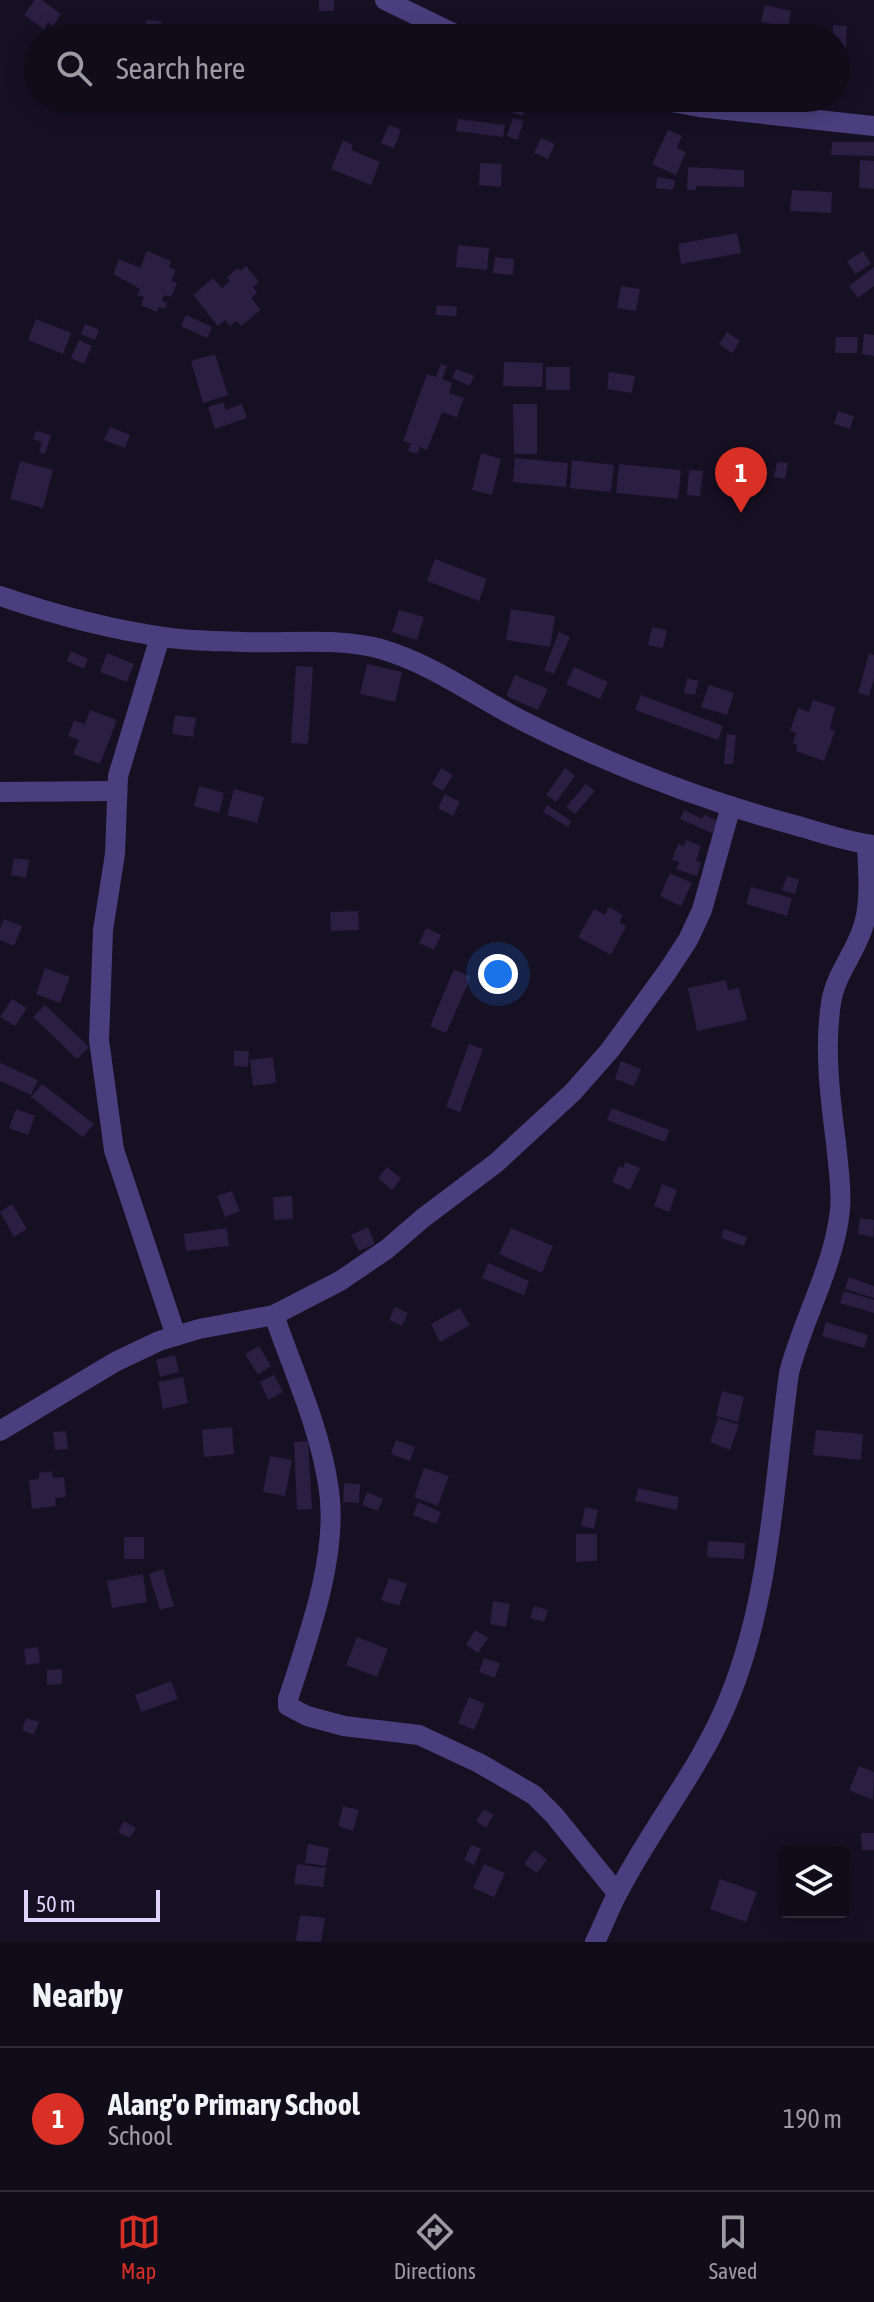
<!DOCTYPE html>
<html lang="en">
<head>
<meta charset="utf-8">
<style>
	:root { --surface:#100c1a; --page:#191523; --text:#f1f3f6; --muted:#9c9ba2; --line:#302c39; --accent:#d93025 }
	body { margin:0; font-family:"Asap Condensed",sans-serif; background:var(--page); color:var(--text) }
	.controls { position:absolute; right:24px; bottom:24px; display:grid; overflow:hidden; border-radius:8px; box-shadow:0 4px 20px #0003 }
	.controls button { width:72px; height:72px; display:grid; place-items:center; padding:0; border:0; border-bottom:2px solid var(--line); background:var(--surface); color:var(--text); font:40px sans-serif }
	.scale { position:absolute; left:24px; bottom:20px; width:136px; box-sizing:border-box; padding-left:8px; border:4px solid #dfd5fc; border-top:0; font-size:22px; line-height:28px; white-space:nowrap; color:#dfd5fc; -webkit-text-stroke:6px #161023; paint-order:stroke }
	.you { position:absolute; left:498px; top:974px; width:28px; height:28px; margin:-20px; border:6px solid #fff; border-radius:50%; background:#1a73e8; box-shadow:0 0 0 12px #1a73e833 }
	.badge { display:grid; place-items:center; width:52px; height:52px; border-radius:50%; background:var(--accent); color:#fff; font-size:26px; font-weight:700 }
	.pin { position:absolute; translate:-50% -66px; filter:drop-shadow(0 2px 4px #0008) }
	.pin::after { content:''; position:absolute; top:42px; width:28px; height:24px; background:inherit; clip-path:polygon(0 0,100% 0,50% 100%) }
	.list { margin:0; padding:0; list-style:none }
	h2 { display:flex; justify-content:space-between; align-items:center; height:104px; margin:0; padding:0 32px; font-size:34px }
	h2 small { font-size:26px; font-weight:400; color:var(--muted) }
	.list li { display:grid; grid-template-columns:52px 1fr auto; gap:24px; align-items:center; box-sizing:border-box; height:144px; padding:0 32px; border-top:2px solid var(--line) }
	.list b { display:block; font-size:30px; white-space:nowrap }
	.list p { margin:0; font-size:26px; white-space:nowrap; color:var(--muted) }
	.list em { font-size:26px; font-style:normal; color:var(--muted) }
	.icon { flex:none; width:44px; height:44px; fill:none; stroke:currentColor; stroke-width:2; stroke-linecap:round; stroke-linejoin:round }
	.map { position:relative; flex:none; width:874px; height:1942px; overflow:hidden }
	.search { position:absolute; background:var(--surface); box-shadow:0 4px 20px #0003; left:24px; right:24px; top:24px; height:88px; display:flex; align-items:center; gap:20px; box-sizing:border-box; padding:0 28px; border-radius:44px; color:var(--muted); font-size:30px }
	.sheet { height:248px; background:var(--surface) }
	nav { display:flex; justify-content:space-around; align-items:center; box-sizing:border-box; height:112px; border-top:2px solid var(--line); background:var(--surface); font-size:22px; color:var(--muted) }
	nav a { display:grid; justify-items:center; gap:4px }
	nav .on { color:var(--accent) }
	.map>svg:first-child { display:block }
	.building { fill:#2a1e42 }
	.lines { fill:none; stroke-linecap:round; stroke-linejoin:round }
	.minor { stroke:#4a3f7e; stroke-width:20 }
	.tertiary { stroke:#4a3f7e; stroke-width:20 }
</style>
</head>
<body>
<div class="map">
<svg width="874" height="1942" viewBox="0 0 874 1942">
	<rect width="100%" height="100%" fill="#161023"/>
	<g class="building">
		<path d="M35,0H42L61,14L53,26L48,22L44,29L24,15Z"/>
		<rect x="319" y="0" width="15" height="11"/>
		<path d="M765,5L791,11L788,27L761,22Z"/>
		<path d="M146,20L161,21L160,29L183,31L182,38H144Z"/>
		<path d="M269,24L270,33L246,37L244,28Z"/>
		<path d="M833,25L847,26L845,82H836V38H833Z"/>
		<path d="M330,27L354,38H325Z"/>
		<path d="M505,98H528L523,116L502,109Z"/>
		<path d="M513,118L524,121L517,140L507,136Z"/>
		<path d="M458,119L505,125L503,137L456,131Z"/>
		<path d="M389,125L401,130L394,148L381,143Z"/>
		<path d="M668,130L682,136L677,148L686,152L676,175L652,164Z"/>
		<path d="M541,138L555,144L548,159L534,153Z"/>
		<path d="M343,140L353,145L351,150L380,162L371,185L331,169Z"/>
		<path d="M832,142H874V156L831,155Z"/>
		<path d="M860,160L874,161V189L859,188Z"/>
		<path d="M480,163L502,164L501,187L479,185Z"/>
		<path d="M688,167L744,170V187L696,186V190H687Z"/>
		<path d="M657,177L675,180L673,190L656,188Z"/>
		<path d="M792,190L832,192L831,213L790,211Z"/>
		<path d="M737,233L741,253L681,264L678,244Z"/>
		<path d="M458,245L489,248L487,270L456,267Z"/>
		<path d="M147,251L171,261L169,267L176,270L171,281L177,283L171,297L164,295L162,301L167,303L165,309L159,307L157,312L141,305L144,297L137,295L140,289L113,274L119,259L140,268Z"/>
		<path d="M863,251L871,264L855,274L847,261Z"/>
		<path d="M495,257L514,259L513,275L493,273Z"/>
		<path d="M246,266L259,282L253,287L257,293L251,298L261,310L241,326L237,321L230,326L225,320L218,326L193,295L213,278L222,288L230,281L227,277L238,268L240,271Z"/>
		<path d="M874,267V286L858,298L849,286Z"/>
		<path d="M621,286L640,289L636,311L617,308Z"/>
		<path d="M437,305L457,307L456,316L435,315Z"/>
		<path d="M186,315L212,327L207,338L181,326Z"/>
		<path d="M36,319L71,333L63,354L28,340Z"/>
		<path d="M85,324L99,330L95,340L81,334Z"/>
		<path d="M727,332L740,341L732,353L719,344Z"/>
		<path d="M864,334L874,335V356L862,354Z"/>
		<path d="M836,337H858L857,353H835Z"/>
		<path d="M79,340L92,346L84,364L71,358Z"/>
		<path d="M215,354L228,395L203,403L191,361Z"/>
		<path d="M504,362L543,363L542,387L503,386Z"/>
		<path d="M441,364L447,366L442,379L452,383L449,393L464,398L457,417L442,412L427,450L420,447L417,454L408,451L411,444L403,441L427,374L436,377Z"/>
		<rect x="546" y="367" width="24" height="23"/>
		<path d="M456,369L474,376L470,386L452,378Z"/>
		<path d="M609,372L635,376L632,393L607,389Z"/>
		<path d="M223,402L226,410L242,404L247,418L215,429L208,407Z"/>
		<path d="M513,404H537V454H514Z"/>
		<path d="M838,411L854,416L850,429L834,424Z"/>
		<path d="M110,427L130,435L125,448L104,440Z"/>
		<path d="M36,431L51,435L45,454L39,452L42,442L33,439Z"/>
		<path d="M481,453L501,459L492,495L472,490Z"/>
		<path d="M515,458L568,463L566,487L513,482Z"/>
		<path d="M572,460L614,465L611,492L570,488Z"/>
		<path d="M20,461L53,470L43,508L10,499Z"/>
		<path d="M777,462L788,463L785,479L774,477Z"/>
		<path d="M619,464L681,470L678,499L616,493Z"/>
		<path d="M689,470L703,471L700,496L687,495Z"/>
		<path d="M435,559L487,579L479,601L427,581Z"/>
		<path d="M511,609L555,616L550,647L506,640Z"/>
		<path d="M399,610L424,617L417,640L392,632Z"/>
		<path d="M652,627L667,630L663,648L648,645Z"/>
		<path d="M559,632L570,637L554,674L544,670Z"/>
		<path d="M71,651L88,659L84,669L67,661Z"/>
		<path d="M107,653L134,664L127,682L100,672Z"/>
		<path d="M869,653L874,655V679L869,696L858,693Z"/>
		<path d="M367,664L402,672L395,702L360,694Z"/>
		<path d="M296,666L313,667L308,744L291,743Z"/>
		<path d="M574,667L608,682L600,699L566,684Z"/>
		<path d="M515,675L548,689L538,710L506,696Z"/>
		<path d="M687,678L699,681L695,695L684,693Z"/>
		<path d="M709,685L734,693L727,715L701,707Z"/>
		<path d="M641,695L723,726L718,740L635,710Z"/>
		<path d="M813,700L835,707L830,729L835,731L824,761L796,751L797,745L793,743L796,733L790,731L798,708L809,712Z"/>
		<path d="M90,710L117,720L100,764L73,754L79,740L68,736L74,720L85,724Z"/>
		<path d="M175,715L196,718L193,737L172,734Z"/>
		<path d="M727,734L736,735L733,764H724Z"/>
		<path d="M441,768L453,775L443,791L432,784Z"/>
		<path d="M565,768L575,776L556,802L546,795Z"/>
		<path d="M586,784L595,791L575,814L566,807Z"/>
		<path d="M199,786L224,793L219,813L194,806Z"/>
		<path d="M234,789L264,797L257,823L227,815Z"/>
		<path d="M445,794L460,802L453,816L438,808Z"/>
		<path d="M547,805L571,821L568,827L543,812Z"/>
		<path d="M684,810L702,819L704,815L718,821L712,833L680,819Z"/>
		<path d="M686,840L701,846L696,861L701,863L697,876L676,869L679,862L672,860L678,844L684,846Z"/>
		<path d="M14,858L29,860L26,878L11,875Z"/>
		<path d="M670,873L692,883L681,906L660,896Z"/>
		<path d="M787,876L799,880L795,894L782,890Z"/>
		<path d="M751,887L792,898L787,916L746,904Z"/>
		<path d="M609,907L623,915L619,922L626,926L611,955L578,937L594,909L605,915Z"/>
		<path d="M358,911L359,930L331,931L330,912Z"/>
		<path d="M4,919L22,926L14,946L0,940V929Z"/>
		<path d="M426,928L441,935L434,950L419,943Z"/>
		<path d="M45,968L70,977L60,1003L36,994Z"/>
		<path d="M454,969L471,977L446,1033L430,1026Z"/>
		<path d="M726,980L728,990L739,988L747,1020L697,1031L688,988Z"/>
		<path d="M12,999L27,1008L15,1026L0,1017Z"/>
		<path d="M45,1005L89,1047L77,1059L33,1017Z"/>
		<path d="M469,1044L483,1049L460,1112L446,1107Z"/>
		<path d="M234,1051H249L248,1067L234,1066Z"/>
		<path d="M273,1057L276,1083L253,1086L250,1060Z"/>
		<path d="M621,1061L641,1069L634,1086L615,1079Z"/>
		<path d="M0,1063L38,1080L31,1095L0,1081Z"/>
		<path d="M42,1084L94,1124L83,1137L31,1097Z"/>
		<path d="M612,1108L669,1130L665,1142L607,1120Z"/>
		<path d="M16,1109L35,1116L28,1135L9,1128Z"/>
		<path d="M625,1162L640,1168L630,1190L612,1182L619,1166L623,1168Z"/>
		<path d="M387,1167L401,1178L392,1190L378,1178Z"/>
		<path d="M662,1184L677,1190L669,1212L654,1206Z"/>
		<path d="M232,1191L240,1211L225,1217L217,1196Z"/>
		<path d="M292,1196L293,1219L274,1220L273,1197Z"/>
		<path d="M12,1204L27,1229L14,1237L0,1212Z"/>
		<path d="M860,1218L874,1220L873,1237L858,1234Z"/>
		<path d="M368,1227L375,1244L359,1251L351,1235Z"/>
		<path d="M227,1228L229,1246L186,1251L184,1234Z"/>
		<path d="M511,1228L553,1246L542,1273L499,1254Z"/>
		<path d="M724,1229L747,1237L744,1246L721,1238Z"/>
		<path d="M488,1263L529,1281L524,1295L482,1278Z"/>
		<path d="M849,1277L874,1286V1298L845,1289Z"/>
		<path d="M844,1291L874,1300V1313L840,1303Z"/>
		<path d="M395,1307L408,1313L402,1326L389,1320Z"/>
		<path d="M460,1308L470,1325L440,1342L431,1324Z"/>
		<path d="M826,1322L868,1335L864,1348L822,1336Z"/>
		<path d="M259,1346L271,1366L258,1375L245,1354Z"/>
		<path d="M175,1355L179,1372L160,1377L156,1360Z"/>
		<path d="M274,1375L283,1392L268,1400L260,1382Z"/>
		<path d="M183,1377L188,1403L163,1409L158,1382Z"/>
		<path d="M722,1391L744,1397L738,1422L716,1416Z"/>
		<path d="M718,1418L739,1425L730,1450L710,1442Z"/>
		<path d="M232,1427L234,1454L204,1457L202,1430Z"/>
		<path d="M816,1430L863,1434L861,1460L813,1455Z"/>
		<path d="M66,1431L68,1449L55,1450L53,1432Z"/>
		<path d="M396,1440L415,1447L410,1461L391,1454Z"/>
		<path d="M308,1441L312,1509L297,1510L294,1442Z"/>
		<path d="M270,1456L292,1460L285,1496L263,1492Z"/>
		<path d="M424,1468L449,1476L438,1506L414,1497Z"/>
		<path d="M52,1471L53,1478L64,1477L66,1497L55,1498L56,1506L32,1509L29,1480L39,1479V1473Z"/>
		<path d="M344,1483L360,1484L359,1503L343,1502Z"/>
		<path d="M638,1488L679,1497L677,1510L635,1501Z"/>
		<path d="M367,1492L383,1499L378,1511L362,1505Z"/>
		<path d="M418,1502L441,1512L436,1524L413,1515Z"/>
		<path d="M585,1507L598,1510L594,1529L581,1526Z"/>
		<path d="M576,1534H597V1561L576,1562Z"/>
		<rect x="124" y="1537" width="20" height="22"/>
		<path d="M708,1541L745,1543L744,1559L707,1557Z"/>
		<path d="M163,1569L174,1606L160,1610L149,1574Z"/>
		<path d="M143,1574L147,1602L112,1608L107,1581Z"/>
		<path d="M389,1578L407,1584L399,1606L381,1600Z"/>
		<path d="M493,1601L510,1604L506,1627L490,1624Z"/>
		<path d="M534,1606L548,1610L544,1622L530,1618Z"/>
		<path d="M475,1630L488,1638L478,1653L466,1645Z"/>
		<path d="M357,1637L388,1649L377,1677L346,1665Z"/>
		<path d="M38,1647L40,1663L26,1665L24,1649Z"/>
		<path d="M484,1658L500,1663L495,1678L479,1672Z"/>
		<path d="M62,1669V1684L47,1685V1670Z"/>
		<path d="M171,1681L178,1699L141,1712L135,1695Z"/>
		<path d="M469,1697L485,1704L474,1730L458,1723Z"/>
		<path d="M26,1718L39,1722L34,1735L22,1730Z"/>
		<path d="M859,1766L874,1772L873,1800L849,1790Z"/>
		<path d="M343,1806L359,1810L353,1831L338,1826Z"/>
		<path d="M484,1809L494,1815L486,1828L476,1821Z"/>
		<path d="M124,1821L136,1828L130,1838L118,1832Z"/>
		<path d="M861,1833H874V1850H862Z"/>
		<path d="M308,1844L329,1848L326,1866L305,1863Z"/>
		<path d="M471,1845L481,1849L474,1865L464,1860Z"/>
		<path d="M534,1850L547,1860L537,1873L524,1864Z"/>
		<path d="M297,1864L326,1868L323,1887L294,1884Z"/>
		<path d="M484,1864L505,1873L494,1897L473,1888Z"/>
		<path d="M720,1879L757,1892L746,1922L710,1909Z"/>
		<path d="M300,1915L325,1918L321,1942L296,1941Z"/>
	</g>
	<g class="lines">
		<g class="minor">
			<path d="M385,0L463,38"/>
			<path d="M650,98L699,107L874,126"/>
			<path d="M160,637L118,776L115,854L103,930L99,1040L114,1150L176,1336"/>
			<path d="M0,792L117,791"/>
			<path d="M274,1315C293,1370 319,1426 328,1484C340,1551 309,1635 288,1699V1706L307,1716L344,1726L419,1735L479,1763L534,1795L554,1815L617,1893"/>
			<path d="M0,1431L115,1362L159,1341L199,1329L274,1315L340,1281L387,1249L423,1218L496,1163L573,1092L610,1050L667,972L688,940L702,910L731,806"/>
			<path d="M595,1942C604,1924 611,1904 621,1887C655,1822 703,1765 730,1696C771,1594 774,1481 789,1373C803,1318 834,1267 840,1210C842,1187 838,1165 836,1143C830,1097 824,1049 831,1003C835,974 857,951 864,924C871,899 868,871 867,845"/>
		</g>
		<path class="tertiary" d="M0,596C55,615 112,630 170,638C194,641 219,641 242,642C289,644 336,637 381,649C433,664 479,699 527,723C613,766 704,801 798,826C823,833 848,842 874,845"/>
	</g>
</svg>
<div class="controls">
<button><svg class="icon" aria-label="layers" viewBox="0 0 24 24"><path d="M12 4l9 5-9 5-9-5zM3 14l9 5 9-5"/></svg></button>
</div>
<div class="scale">50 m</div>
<div class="you"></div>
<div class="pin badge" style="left:741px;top:513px">1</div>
<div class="search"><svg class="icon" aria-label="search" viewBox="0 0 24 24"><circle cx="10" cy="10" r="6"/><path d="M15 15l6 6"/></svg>Search here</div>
</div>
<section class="sheet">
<h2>Nearby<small></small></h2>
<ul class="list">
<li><span class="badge">1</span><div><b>Alang'o Primary School</b><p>School</p></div><em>190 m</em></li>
</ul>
</section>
<nav>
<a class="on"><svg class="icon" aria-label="map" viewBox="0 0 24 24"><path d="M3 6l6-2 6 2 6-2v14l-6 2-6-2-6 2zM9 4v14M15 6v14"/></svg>Map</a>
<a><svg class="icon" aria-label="directions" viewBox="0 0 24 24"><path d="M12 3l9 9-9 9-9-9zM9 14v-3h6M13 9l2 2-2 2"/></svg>Directions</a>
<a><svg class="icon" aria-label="saved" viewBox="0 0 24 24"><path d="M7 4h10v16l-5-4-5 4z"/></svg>Saved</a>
</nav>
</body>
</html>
